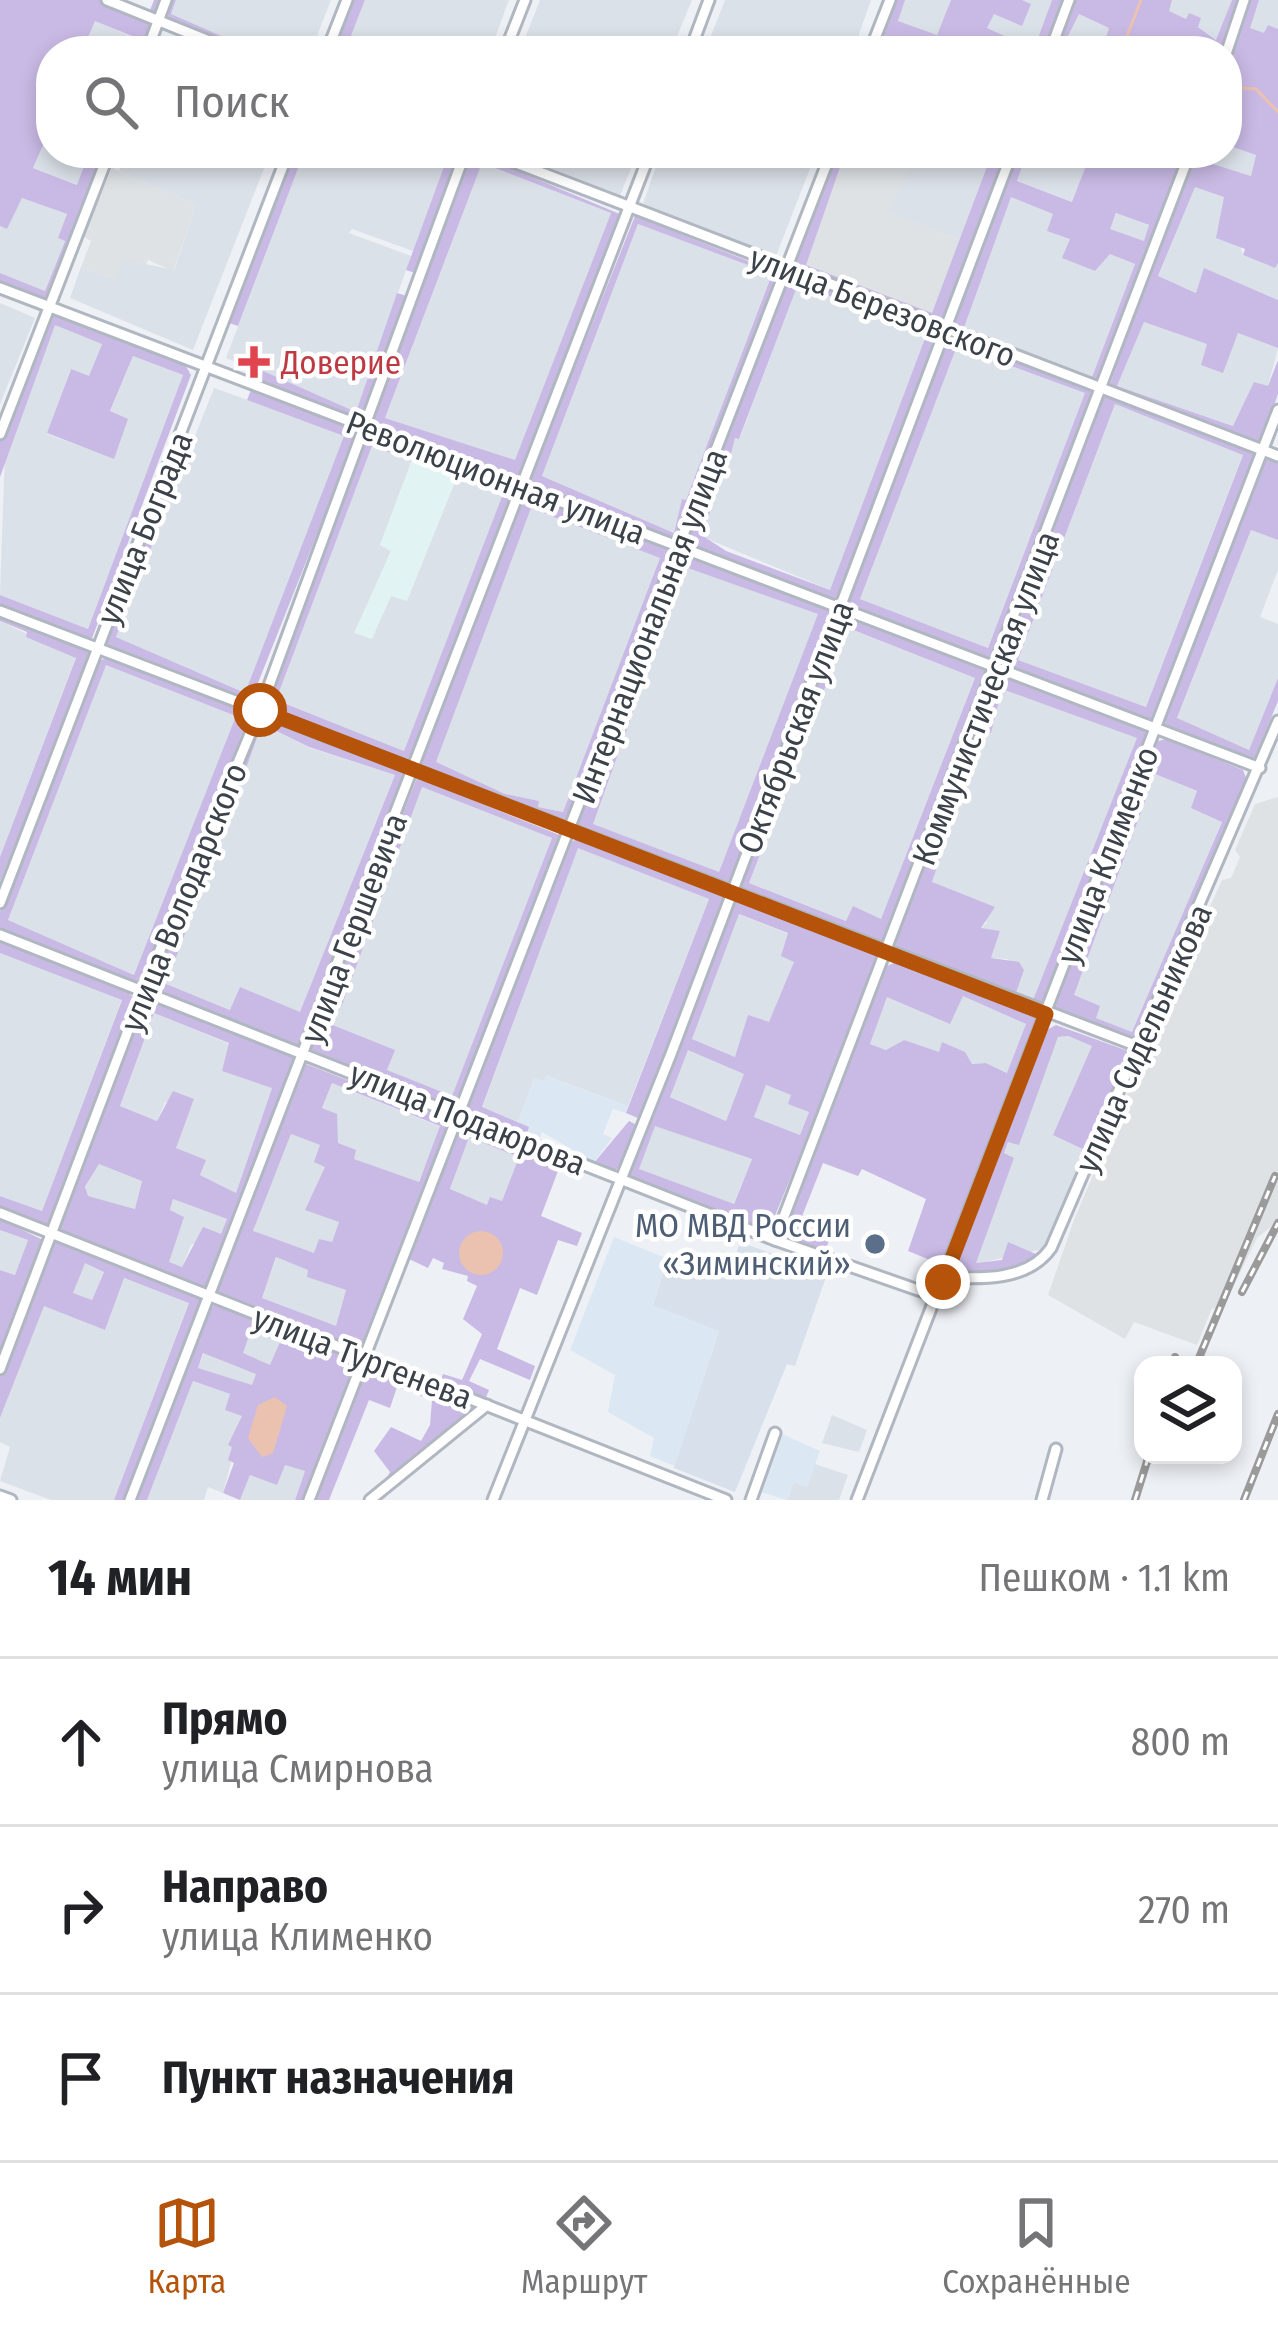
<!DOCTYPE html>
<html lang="ru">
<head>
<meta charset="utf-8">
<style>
	:root { --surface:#fff; --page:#f6f6f6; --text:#202124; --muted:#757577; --line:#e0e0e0; --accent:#b45309 }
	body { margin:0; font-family:"Fira Sans Condensed",sans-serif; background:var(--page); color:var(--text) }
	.controls { position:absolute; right:36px; bottom:36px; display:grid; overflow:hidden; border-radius:24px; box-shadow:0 6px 18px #0003 }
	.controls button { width:108px; height:108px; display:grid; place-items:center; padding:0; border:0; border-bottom:3px solid var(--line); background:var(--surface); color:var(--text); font:60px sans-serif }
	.stop { position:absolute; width:36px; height:36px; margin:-27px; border:9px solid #b45309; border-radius:50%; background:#fff }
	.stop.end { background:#b45309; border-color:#fff; box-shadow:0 3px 12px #0008 }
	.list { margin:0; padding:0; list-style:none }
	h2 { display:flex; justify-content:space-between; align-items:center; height:156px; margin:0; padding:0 48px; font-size:51px }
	h2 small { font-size:39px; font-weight:400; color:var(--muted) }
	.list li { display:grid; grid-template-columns:78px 1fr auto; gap:36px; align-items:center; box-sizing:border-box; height:168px; padding:0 48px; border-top:3px solid var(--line) }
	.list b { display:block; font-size:45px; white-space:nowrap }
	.list p { margin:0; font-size:39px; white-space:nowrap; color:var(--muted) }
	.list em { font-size:39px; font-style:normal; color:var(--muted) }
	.icon { flex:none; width:66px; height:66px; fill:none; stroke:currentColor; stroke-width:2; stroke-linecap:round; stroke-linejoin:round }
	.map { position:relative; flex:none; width:1278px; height:1500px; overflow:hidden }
	.search { position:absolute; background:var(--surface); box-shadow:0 6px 18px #0003; left:36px; right:36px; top:36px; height:132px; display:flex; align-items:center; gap:30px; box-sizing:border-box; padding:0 42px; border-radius:48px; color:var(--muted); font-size:45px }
	.sheet { height:660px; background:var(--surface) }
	nav { display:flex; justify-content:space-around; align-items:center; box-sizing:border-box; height:168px; border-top:3px solid var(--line); background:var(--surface); font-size:33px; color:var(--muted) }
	nav a { display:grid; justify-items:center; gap:6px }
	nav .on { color:var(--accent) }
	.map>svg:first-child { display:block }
	.residential { fill:#dbe1e8 }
	.commercial { fill:#dbe8f4 }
	.industrial { fill:#dee2e5 }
	.education { fill:#d8e0ec }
	.medical { fill:#e2f3f4 }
	.green { fill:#c9bae5; fill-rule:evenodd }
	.water { fill:#ebc2b0 }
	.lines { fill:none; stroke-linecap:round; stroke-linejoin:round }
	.stream { stroke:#ebc2b0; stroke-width:3 }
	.minor-casing { stroke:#b0b7c0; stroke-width:15 }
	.minor { stroke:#fff; stroke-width:9 }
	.rail-casing { stroke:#9a9a9a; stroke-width:8 }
	.rail { stroke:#fff; stroke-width:3; stroke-dasharray:9; stroke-linecap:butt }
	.route { stroke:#b45309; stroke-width:15 }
	.health-dot { fill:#e0444e; stroke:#fff; stroke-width:4.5 }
	.service-dot { fill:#5c6f8a; stroke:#fff; stroke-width:4.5 }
	.labels { text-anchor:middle; stroke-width:9; stroke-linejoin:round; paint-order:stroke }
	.street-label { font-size:33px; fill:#3b4249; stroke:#fff }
	.health-label { font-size:33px; fill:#be3a42; stroke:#fff; text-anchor:start }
	.service-label { font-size:33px; fill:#4e5e75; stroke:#fff; text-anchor:end }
</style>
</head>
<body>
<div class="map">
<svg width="1278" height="1500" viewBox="0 0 1278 1500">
	<rect width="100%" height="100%" fill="#edf0f5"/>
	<g class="residential">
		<path d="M176,0H331L311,51H256L171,14Z"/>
		<path d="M365,0H509L490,51H345Z"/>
		<path d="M540,0H692L671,51H520Z"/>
		<path d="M725,0H871L853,51H705Z"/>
		<path d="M905,0H951L937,35L897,21Z"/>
		<path d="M1022,0H1052L1035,49L987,28L994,13L1031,4Z"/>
		<path d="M1172,0H1232L1217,40L1197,26L1201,19L1187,20L1168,11Z"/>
		<path d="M1259,0H1278V29L1268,25L1265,34L1249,28Z"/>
		<path d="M1078,13L1110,28L1102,50L1063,44Z"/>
		<path d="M94,20L132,37L126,51H82Z"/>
		<path d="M51,127V153H89L78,185L33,168Z"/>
		<path d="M1227,145L1256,155L1251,176L1202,161L1205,153H1227Z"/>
		<path d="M125,153H270L193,350L70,298L81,267L114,279L122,259L174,270L196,205L119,171Z"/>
		<path d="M304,153H449L413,251L352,229L349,233L411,256L356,412L226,358Z"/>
		<path d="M513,153H632L634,160L620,196Z"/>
		<path d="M667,153H816L776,256L643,204L659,158L665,160Z"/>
		<path d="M916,153H992L963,241L887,213Z"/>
		<path d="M1027,153H1091L1073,202L1017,181Z"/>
		<path d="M482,163L611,213L515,461L385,418Z"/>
		<path d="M1195,186L1225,196L1243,255L1275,268L1278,263V300L1204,269L1197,293L1158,277Z"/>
		<path d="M1011,196L1053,214L1070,239L1063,258L1095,271L1109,253L1135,264L1092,377L964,329Z"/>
		<path d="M22,198L67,214L59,239L65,240L45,291L0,273V226L7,228Z"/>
		<path d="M1117,213L1150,226L1144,241L1109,229Z"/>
		<path d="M638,224L772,273L686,501L682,500L674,533L542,476Z"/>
		<path d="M798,283L927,333L830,590L703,537L720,477L725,478L735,437L740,438Z"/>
		<path d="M0,303L35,318L0,404Z"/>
		<path d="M1144,322L1208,344L1222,373L1238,333L1278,348L1268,386L1234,426L1117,386Z"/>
		<path d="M54,324L102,343L89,377L70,370L47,434L113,458L110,412L133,356L183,375L88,629L0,595L5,453Z"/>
		<path d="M956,346L1086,393L988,648L860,599Z"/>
		<path d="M214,388L345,435L245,694L116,637Z"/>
		<path d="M1115,404L1243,454L1146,707L1018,660Z"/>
		<path d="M372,446L412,460L380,545L391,551L355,633L376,628L391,595L407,600L457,477L504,494L404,751L276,700Z"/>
		<path d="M531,507L661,557L563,812L538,807L539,801L504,794L435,763Z"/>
		<path d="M1251,530L1278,540V570L1260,617L1278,624V678L1249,750L1177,719Z"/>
		<path d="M685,566L819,614L719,872L592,824Z"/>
		<path d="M0,621L76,657L0,857Z"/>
		<path d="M847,628L975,678L881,919L847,921L749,883Z"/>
		<path d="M106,664L237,715L134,975L8,920Z"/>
		<path d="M1002,688L1138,737L1033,1000L1016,993L1024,970L1007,959L991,958L1000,931L985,933L981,929L987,922L932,882L984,731L991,732Z"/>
		<path d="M262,724L310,748L395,775L300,1013L240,988L231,1010L165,984Z"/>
		<path d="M1155,774L1198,792L1222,821L1133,1033L1096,1018L1074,995Z"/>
		<path d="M422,787L552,838L452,1097L387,1070L394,1050L330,1025Z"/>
		<path d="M578,847L709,899L628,1106L547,1076L544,1081L534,1079L518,1122L482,1108Z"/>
		<path d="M738,914L789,934L795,962L769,1023L744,1037L735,1057L692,1039Z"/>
		<path d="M0,953L122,999L42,1211L0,1196Z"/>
		<path d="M962,995L1026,1024L1008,1073L986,1063L972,1064L942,1043L940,1053L904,1040L886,1050L870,1044L887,996Z"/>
		<path d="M154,1013L230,1044L272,1088L236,1193L200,1175L205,1160L175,1148L194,1100L165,1102L157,1121L120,1106Z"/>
		<path d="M1067,1036L1122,1057L1087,1150L1043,1249L975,1264L1014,1158L1004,1153L1009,1141L1018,1145L1058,1037Z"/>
		<path d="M688,1049L745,1073L726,1121L669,1096Z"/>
		<path d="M332,1083L441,1127L418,1183L353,1159L338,1143L335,1120L322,1109Z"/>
		<path d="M765,1085L792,1095L809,1112L800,1135L754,1117Z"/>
		<path d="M655,1125L752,1159L733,1205L638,1169Z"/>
		<path d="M291,1134L320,1145L339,1222L332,1243L314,1254L253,1231Z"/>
		<path d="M469,1136L519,1157L502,1201L487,1205L450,1190Z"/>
		<path d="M99,1164L142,1180L135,1209L87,1196L85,1188Z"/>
		<path d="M173,1199L227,1219L222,1234L191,1245L182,1267L168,1263L183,1217L170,1210Z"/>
		<path d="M0,1230L28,1240L15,1275L0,1270Z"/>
		<path d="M277,1256L309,1270L308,1277L346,1290L336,1327L262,1298Z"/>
		<path d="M85,1262L104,1271L92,1300L72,1293Z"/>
		<path d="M123,1278L189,1302L114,1500H51L0,1481L10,1447L0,1442V1418L44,1305L105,1330Z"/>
		<path d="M251,1330L280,1342L271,1366L242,1353Z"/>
		<path d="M204,1352L257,1373L252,1386L198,1368Z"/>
		<path d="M193,1381L230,1394L243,1416L223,1493L208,1487L204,1500H147Z"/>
		<path d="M832,1415L867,1430L859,1452L822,1443Z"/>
		<path d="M284,1464L305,1471L295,1500H240L250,1475Z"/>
		<path d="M815,1464L848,1475L839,1500H787L794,1482L807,1487Z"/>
	</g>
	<g class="commercial">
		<path d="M546,1076L628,1106L626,1113L613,1109L603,1134L612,1138L594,1162L542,1132L540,1138L527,1133L518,1122L534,1078L544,1081Z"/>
		<path d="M614,1237L668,1259L653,1304L719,1330L675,1466L650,1456L654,1438L608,1412L615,1375L570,1350Z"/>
		<path d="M782,1434L820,1451L807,1487L794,1483L787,1500L760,1492Z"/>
	</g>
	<g class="industrial">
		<path d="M845,153H916L888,213L960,240L932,314L805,265Z"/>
		<path d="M112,168L196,205L173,271L148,260L145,266L123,259L114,279L81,267L91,241L83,236Z"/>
		<path d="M1278,797V1221L1257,1238L1222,1310L1212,1308L1197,1345L1134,1322L1125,1339L1048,1295L1074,1220L1151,1038L1222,880L1231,878L1240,857L1235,850L1255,804Z"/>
	</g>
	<path class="education" d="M740,1242L827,1274L795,1366L787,1364L735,1492L674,1468L719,1331L653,1305L668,1259L728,1279Z"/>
	<path class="medical" d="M412,460L457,477L407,601L391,596L372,639L354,633L391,551L380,545Z"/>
	<g class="green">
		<path d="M0,0H114L149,13L154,0H163L143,51H126L132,36L95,21L82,51H51V127L33,168L77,185L89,153H104L45,299L0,283V273L45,291L65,241L58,238L67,214L22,198L7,229L0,226Z"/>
		<path d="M169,0H176L171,14L256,51H242L170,22L164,15Z"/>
		<path d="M353,0H365L345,51H334Z"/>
		<path d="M890,0H905L898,21L937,35L951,0H1022L1031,4L1022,26L994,14L987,28L1034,49L1052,0H1064L1044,51H871Z"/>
		<path d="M1073,0H1172L1169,11L1186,19L1189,13L1201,18L1198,27L1216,40L1232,0H1239L1222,51H1054ZM1079,14L1109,28L1102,49L1064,44Z"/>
		<path d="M1246,0H1259L1250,28L1264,33L1268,25L1278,29V263L1275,268L1243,255L1245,249L1216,238L1224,197L1195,187L1158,276L1196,293L1204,268L1278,300V348L1238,333L1223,373L1201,365L1207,344L1144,322L1117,386L1233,426L1254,382L1268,386L1278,360V394L1260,445L1109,387L1167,223L1101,385L952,329L1017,153H1027L1017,181L1072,202L1091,153H1205L1203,161L1251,176L1256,155L1227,145V54ZM1011,197L1053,214L1047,231L1070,239L1062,258L1095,271L1110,254L1135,264L1092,377L964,328ZM1116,213L1149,225L1144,241L1110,229Z"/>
		<path d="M293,153H304L238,326L229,323Z"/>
		<path d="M449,153H460L418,274L406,270Z"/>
		<path d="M835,153H845L806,265L932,313L991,156L1006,153L943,325L794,265Z"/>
		<path d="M477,154L622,215L519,483L371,423L467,162ZM482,163L611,213L515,460L385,418Z"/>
		<path d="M635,216L781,274L678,544L528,485ZM638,224L772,274L686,500L682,499L674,533L542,476Z"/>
		<path d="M795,276L940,332L836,603L685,547L786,281ZM798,284L927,333L830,590L726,551L703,536L720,478H725L735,438L739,439Z"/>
		<path d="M397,293L410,297L363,422L259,384L263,371L356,412Z"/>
		<path d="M57,312L184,363L191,375L91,641L0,606V595L88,629L183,375L133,356L110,411L128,419L114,459L47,433L71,369L89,376L102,344L55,325L0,477V441L48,318Z"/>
		<path d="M948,335L1096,388L994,664L846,607ZM957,346L1085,393L988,648L860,599Z"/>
		<path d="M251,390L358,431L250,703L112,650L106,642L177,452H189L116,637L245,693L344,436L247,400Z"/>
		<path d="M1105,393L1257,455L1153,722L1147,723L1002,668ZM1115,404L1243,455L1146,707L1018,660Z"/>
		<path d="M371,433L516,492L410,765L264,710L364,438ZM372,446L503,494L404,751L276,700Z"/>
		<path d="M1265,455L1278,458V540L1251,530L1177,718L1249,750L1278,678V701L1253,762L1162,726Z"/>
		<path d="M524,495L673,552L568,824L426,771L421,764ZM531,508L660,558L563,812L538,807L539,801L505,794L436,762Z"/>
		<path d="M687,557L834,612L729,887L574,832L677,559ZM685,567L818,614L719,872L593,824Z"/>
		<path d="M0,615L87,649L90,655L0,882V857L76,658L26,637L27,632L0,621Z"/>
		<path d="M844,616L988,672L884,951L736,892ZM848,628L975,678L881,919L853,906L846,921L749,883Z"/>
		<path d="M108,657L245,709L249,716L142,987L0,931V912L97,662ZM106,665L236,716L134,975L8,920Z"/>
		<path d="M999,676L1149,733L1042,1011L892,948ZM1002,689L1137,738L1033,1000L1016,993L1024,970L1019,962L991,958L1000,931L981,928L995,907L932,882L984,732L991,733Z"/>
		<path d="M260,714L409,773L302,1048L148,989ZM262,724L309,747L395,775L300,1012L240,987L230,1010L166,984L219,843L214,840L221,838Z"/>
		<path d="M1166,739L1243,770L1248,783L1138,1045L1052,1011L1158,741ZM1155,774L1197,791L1191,808L1222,822L1132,1032L1096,1018L1100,1006L1074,995Z"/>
		<path d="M417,778L562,836L458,1111L309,1049ZM422,787L552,838L452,1096L387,1070L395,1050L330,1024L342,1005Z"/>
		<path d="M576,839L722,893L724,899L640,1119L626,1113L709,899L578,848L482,1107L529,1127L526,1137L465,1113L567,845Z"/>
		<path d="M734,896L882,956L767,1235L626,1176ZM739,914L788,933L781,956L794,962L769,1022L748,1015L735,1057L692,1039ZM688,1050L744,1074L726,1121L670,1097ZM766,1085L791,1095L788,1104L809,1112L800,1135L754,1117ZM655,1126L752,1159L734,1204L639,1169Z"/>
		<path d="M0,942L125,989L135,999L49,1227L0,1209V1196L42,1211L122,1000L0,953Z"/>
		<path d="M896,962L1039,1016L936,1288L927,1284L935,1262L908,1251L926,1199L862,1169L858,1176L823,1163L799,1224L830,1237L824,1256L777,1239L885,967ZM963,996L1026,1024L1007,1073L986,1063L972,1064L965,1052L942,1042L939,1052L904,1040L886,1050L870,1044L887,997L950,1024Z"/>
		<path d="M152,1001L297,1059L208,1290L56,1228L142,1008ZM154,1013L229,1043L222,1071L272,1088L236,1193L200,1175L206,1160L176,1148L194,1099L173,1091L157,1121L120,1106ZM99,1164L142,1181L135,1209L88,1196L85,1187ZM173,1199L227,1219L221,1234L203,1227L182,1267L169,1262L184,1217L170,1210Z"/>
		<path d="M1056,1025L1131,1052L1048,1245C1030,1270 996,1273 966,1275L958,1263L1045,1031ZM1068,1036L1092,1046L1053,1135L1087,1151L1043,1249L1036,1254L1008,1242L1002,1260L976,1263L1014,1158L1004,1153L1008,1142L1019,1145L1058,1037Z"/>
		<path d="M306,1064L452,1121L363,1352L215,1294ZM332,1083L440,1126L419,1182L354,1159L356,1150L338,1143L337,1114L322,1108ZM291,1134L320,1145L314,1162L325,1167L305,1210L339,1222L332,1242L319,1239L314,1253L253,1231ZM276,1257L308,1270L307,1277L346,1290L336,1326L262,1298Z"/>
		<path d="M463,1121L561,1163L541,1216L582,1233L577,1246L558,1240L537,1295L520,1288L497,1349L535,1366L530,1380L480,1359L469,1381L489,1390L485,1400L440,1383L443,1374L462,1380L482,1334L463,1319L477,1286L467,1281L468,1276L442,1269L444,1263L433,1258L428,1268L409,1259ZM469,1137L519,1157L502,1201L490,1197L487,1205L450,1189Z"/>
		<path d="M629,1121L637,1125L618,1168L612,1172L593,1164Z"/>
		<path d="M0,1219L45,1241L0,1350V1270L15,1275L28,1240L0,1230Z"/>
		<path d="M54,1240L202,1300L126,1500H114L189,1303L124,1278L105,1330L44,1306L0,1418V1369ZM85,1263L104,1272L92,1300L73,1293Z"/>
		<path d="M216,1304L358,1361L306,1500H295L305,1471L285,1465L277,1485L250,1475L240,1500L223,1493L234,1463L228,1460L232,1447L228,1445L242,1416L225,1410L230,1394L193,1381L147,1500H133L207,1311ZM251,1330L280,1342L270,1365L243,1353ZM203,1353L256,1374L252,1385L198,1368Z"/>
		<path d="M367,1367L476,1409L384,1483L390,1472L374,1451L391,1427L421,1441L430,1425L432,1400L397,1387L390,1408L369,1400L329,1500H314Z"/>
	</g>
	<g class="water">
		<circle cx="481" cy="1253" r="22"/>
		<path d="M275,1397L287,1406L273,1453L262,1457L248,1438L258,1405Z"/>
	</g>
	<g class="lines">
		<g class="stream">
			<path d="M1138,51L1127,36L1141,0"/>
			<path d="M1227,87L1256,89L1278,112"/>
		</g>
		<defs>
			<g id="minor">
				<path d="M107,0L234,51"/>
				<path d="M147,51L166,0"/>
				<path d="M327,51L347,0"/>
				<path d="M505,51L525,0"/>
				<path d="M690,51L709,0"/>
				<path d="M870,51L890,0"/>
				<path d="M1050,51L1069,0"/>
				<path d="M1227,51L1244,0"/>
				<path d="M490,153L1278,456"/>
				<path d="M0,288L1260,768"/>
				<path d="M0,434L109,153"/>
				<path d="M0,611L1140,1047"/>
				<path d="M0,903L288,153"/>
				<path d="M0,935L775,1240L938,1297"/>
				<path d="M0,1213L726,1500"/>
				<path d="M775,1240L1190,153"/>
				<path d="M945,1277C981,1279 1028,1281 1051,1248L1278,721"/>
				<path d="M0,1369L143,991L260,710L465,153"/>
				<path d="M0,1496L11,1500"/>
				<path d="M130,1500L650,153"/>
				<path d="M309,1500L831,153"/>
				<path d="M370,1500L487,1405"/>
				<path d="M493,1500L671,1054L1012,153"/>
				<path d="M751,1500L775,1433"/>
				<path d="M857,1500L1278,410"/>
				<path d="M1042,1500L1056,1449"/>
			</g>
		</defs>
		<use href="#minor" class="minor-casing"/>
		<use href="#minor" class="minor"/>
		<defs>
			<g id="rail">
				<path d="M1242,1292L1278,1223"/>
				<path d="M1173,1365L1175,1357"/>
				<path d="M1196,1365L1275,1176"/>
				<path d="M1135,1500L1149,1455"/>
				<path d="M1244,1500L1278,1414"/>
			</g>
		</defs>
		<use href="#rail" class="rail-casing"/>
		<use href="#rail" class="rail"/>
	</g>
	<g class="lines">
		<path class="route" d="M260,710L1046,1014L943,1282"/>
	</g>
	<path class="health-dot" d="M248 344h12v12h12v12h-12v12h-12v-12h-12v-12h12z"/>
	<circle class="service-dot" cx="875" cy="1244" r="12"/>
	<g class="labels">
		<g class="street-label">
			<text transform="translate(883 306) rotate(21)" y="12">улица Березовского</text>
			<text transform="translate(496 477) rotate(21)" y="12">Революционная улица</text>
			<text transform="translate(144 528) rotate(-68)" y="12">улица Бограда</text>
			<text transform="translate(649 626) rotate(-69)" y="12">Интернациональная улица</text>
			<text transform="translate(985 698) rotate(-69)" y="12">Коммунистическая улица</text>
			<text transform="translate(795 727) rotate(-69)" y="12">Октябрьская улица</text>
			<text transform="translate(1107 855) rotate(-69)" y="12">улица Клименко</text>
			<text transform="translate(183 897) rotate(-68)" y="12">улица Володарского</text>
			<text transform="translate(353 928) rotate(-69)" y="12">улица Гершевича</text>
			<text transform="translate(1143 1038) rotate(-66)" y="12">улица Сидельникова</text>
			<text transform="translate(468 1118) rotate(22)" y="12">улица Подаюрова</text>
			<text transform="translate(363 1357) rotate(21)" y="12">улица Тургенева</text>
		</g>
		<g class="health-label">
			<text x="281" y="374">Доверие</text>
		</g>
		<g class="service-label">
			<text x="851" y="1237">МО МВД России<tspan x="851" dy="38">«Зиминский»</tspan></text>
		</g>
	</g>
</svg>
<div class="controls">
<button><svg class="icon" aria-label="layers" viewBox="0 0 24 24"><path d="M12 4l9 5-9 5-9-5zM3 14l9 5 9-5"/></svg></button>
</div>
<div class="stop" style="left:260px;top:710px"></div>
<div class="stop end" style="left:943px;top:1282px"></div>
<div class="search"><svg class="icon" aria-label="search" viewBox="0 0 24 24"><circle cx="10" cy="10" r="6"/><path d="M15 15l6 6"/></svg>Поиск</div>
</div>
<section class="sheet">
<h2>14 мин<small>Пешком · 1.1 km</small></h2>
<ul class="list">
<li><svg class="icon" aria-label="ahead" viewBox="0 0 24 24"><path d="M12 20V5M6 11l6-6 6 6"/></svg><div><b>Прямо</b><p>улица Смирнова</p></div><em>800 m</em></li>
<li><svg class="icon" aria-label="right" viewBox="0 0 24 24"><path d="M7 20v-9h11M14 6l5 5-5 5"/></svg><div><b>Направо</b><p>улица Клименко</p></div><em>270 m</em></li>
<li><svg class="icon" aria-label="arrive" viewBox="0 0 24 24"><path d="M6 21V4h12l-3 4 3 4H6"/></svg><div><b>Пункт назначения</b></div></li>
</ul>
</section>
<nav>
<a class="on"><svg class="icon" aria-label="map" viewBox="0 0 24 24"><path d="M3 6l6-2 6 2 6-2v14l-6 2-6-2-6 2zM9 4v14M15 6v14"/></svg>Карта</a>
<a><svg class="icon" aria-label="directions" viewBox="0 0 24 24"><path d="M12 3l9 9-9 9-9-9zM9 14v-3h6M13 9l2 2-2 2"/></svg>Маршрут</a>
<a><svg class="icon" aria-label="saved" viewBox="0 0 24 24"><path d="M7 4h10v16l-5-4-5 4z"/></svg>Сохранённые</a>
</nav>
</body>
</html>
